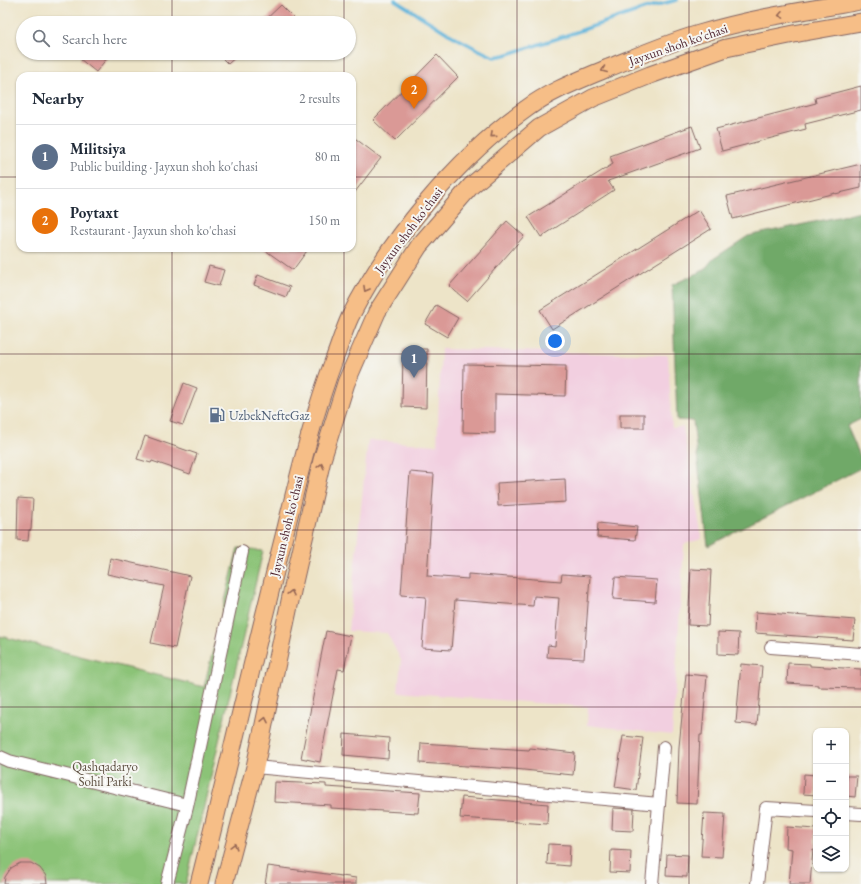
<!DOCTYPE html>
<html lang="en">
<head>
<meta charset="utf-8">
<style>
	:root { --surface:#fff; --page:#f6f6f7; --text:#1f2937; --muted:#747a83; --line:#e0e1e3; --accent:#1f6fb2 }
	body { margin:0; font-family:"EB Garamond",serif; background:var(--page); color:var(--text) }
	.controls { position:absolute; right:12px; bottom:12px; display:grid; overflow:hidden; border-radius:8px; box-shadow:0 1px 3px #0004 }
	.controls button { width:36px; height:36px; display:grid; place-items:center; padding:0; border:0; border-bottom:1px solid var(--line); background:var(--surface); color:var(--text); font:20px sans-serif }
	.you { position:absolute; left:555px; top:341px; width:14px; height:14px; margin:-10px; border:3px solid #fff; border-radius:50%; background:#1a73e8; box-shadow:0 0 0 6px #1a73e833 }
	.badge { display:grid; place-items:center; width:26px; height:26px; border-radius:50%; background:var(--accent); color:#fff; font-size:13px; font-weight:700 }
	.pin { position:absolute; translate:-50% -33px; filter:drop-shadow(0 1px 2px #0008) }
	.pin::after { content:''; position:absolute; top:21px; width:14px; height:12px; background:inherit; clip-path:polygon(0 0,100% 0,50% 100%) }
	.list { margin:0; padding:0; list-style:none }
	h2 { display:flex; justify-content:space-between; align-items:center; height:52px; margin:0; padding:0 16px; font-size:17px }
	h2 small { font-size:13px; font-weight:400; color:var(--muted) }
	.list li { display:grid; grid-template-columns:26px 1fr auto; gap:12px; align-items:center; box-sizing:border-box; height:64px; padding:0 16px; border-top:1px solid var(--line) }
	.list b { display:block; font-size:15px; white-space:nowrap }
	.list p { margin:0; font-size:13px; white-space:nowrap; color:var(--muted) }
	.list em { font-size:13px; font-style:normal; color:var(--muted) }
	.icon { flex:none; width:22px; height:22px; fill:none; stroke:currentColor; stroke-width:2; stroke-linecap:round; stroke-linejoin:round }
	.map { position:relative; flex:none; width:861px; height:884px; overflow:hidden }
	.search { position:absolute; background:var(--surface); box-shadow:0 1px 3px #0004; left:16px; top:16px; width:340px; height:44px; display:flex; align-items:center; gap:10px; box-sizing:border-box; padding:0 14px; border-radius:22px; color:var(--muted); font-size:15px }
	.panel { position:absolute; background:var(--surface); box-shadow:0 1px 3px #0004; left:16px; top:72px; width:340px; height:180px; border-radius:12px }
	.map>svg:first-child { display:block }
	.built { fill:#f2cfe0 }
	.green { fill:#8bc377; stroke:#6a7151 }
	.forest { fill:#70a968; stroke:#5d644a }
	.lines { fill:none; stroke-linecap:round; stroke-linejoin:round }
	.stream { stroke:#5db3da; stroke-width:3.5 }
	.building { fill:#da9996 }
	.minor-casing { stroke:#836462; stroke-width:14 }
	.highway-casing { stroke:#836462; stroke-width:19 }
	.minor { stroke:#fff; stroke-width:12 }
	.highway { stroke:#f6be87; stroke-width:17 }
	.oneway { stroke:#976754 }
	.grid { fill:none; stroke:#4a1f2b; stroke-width:1; stroke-opacity:0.55 }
	.labels { text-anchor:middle; stroke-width:4; stroke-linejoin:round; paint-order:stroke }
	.street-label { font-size:13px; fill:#4a1f2b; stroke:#f6f6f2 }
	.service-label { font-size:13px; fill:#4e5e75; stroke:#f6f6f2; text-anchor:start }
	.park-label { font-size:13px; fill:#5e5042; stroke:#f6f6f2 }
</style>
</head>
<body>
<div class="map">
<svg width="861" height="884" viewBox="0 0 861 884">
	<rect width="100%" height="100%" fill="#f6f6f2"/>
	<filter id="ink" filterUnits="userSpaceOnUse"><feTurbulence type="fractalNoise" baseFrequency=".025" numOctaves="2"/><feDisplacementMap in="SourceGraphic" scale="8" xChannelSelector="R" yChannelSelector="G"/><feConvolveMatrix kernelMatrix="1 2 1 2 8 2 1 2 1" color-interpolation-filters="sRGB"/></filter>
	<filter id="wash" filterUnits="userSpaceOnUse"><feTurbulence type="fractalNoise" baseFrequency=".012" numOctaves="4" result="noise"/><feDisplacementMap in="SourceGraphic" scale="16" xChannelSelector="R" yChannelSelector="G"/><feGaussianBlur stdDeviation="0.9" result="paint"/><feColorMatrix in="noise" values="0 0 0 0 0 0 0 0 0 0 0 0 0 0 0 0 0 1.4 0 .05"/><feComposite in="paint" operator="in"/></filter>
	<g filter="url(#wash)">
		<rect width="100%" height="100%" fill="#ede4c8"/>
		<path class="built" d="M441,349L668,355L672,428L683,427L702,539L684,544L672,735L587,725L588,707L398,692L401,660L387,633L348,631L368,440L437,445Z"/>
		<path class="green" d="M238,548L263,551L186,884H0V636L204,687Z"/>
		<path class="forest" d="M861,212V419L847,426L861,458V468L708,546L693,421L677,420L672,285L704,270L713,259L748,236Z"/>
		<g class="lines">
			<path class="stream" d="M395,0L449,34L475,48L494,57L505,55L556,39L646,8L677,0"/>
		</g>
		<g id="blocks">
			<g class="building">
				<path d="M281,5L299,23H262Z"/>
				<path d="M85,53H111L96,72L80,59Z"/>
				<path d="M217,53H240L228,64Z"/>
				<path d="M437,55L458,77L395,141L373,120Z"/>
				<path d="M861,86V110L805,124L806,129L722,151L716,129L816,103L815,98Z"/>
				<path d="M692,126L700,148L608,181L614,190L541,237L528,217L613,164L610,156Z"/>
				<path d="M352,136L381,158L352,196Z"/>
				<path d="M861,164V188L835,194V193L733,219L727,196Z"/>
				<path d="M699,210L711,229L552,329L540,310Z"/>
				<path d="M507,221L524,236L467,301L449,286Z"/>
				<path d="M262,248H309L293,270Z"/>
				<path d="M209,266L224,270L219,286L204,282Z"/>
				<path d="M258,275L290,287L286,297L254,285Z"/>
				<path d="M436,305L458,318L447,337L425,324Z"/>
				<path d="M403,349H427L426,408L402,407Z"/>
				<path d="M464,364L566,366L565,396L495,394V433L463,432Z"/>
				<path d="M184,383L197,388L183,425L170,421Z"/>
				<rect x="620" y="414" width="24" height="14"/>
				<path d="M145,436L197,454L190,474L152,461L151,463L137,459Z"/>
				<path d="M410,472L434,474L427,576L468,579V574L561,581L562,574L590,576L584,659L547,657L548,645L555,646L559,598L534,596L533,606L455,600L451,650L422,648L426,597L401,595Z"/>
				<path d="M565,479L566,502L498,506L497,483Z"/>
				<path d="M18,498L33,499L31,530H29L28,541L17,540Z"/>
				<path d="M598,523L637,527L635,540L597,537Z"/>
				<path d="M110,558L190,576L175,648L151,643L164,586L107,574Z"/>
				<path d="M691,569L711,570L708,626L688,625Z"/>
				<path d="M615,577L657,580L655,602L613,599Z"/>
				<path d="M756,612L855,620L853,640L755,633Z"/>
				<path d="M326,631L351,636L344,670L338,669L320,762L301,758Z"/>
				<path d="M718,632L739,633L738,655L718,654Z"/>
				<path d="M788,663L810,664V666L861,669V688L818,687V685L787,683Z"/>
				<path d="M741,664L762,666L757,725L736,723Z"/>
				<path d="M686,674L707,676L702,735H700L697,804L677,803L679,747Z"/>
				<path d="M344,734L389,738L388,759L343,755Z"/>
				<path d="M623,736L643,738L636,790L615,787Z"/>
				<path d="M421,743L529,750L530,748L575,753L573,775L514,769L420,763Z"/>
				<path d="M804,774L816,775V795L803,794Z"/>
				<path d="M846,776H857L855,797L846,796Z"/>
				<path d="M275,782L326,784V787L420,793L418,813L331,808V805L274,802Z"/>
				<path d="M462,797L548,804L547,824L460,818Z"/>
				<path d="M613,808L634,809L633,831L612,830Z"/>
				<path d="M704,813L725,814L722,857L701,856Z"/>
				<path d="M787,827L816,829V851L813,850L810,884H789L792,849L786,848Z"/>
				<path d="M548,844L570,845L569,866L547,864Z"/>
				<path d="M611,850L631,851L630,873L610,872Z"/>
				<path d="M667,854L688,855L687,877L666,876Z"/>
				<path d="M20,863H31L40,868L46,876L47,884H4L5,877L11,868Z"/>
				<path d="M268,866L356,878V884H265Z"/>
			</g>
		</g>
	</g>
	<g filter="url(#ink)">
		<use href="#blocks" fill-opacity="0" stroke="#836462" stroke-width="1"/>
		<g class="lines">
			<defs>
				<g id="minor">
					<path d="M771,647L861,654"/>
					<path d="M0,757L9,761L187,805"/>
					<path d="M255,767L659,804"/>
					<path d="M846,813L861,814"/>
					<path d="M167,884L187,807L242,552"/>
					<path d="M652,884L664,747"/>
					<path d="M757,884L766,808L816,811"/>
				</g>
				<g id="highway">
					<path d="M199,884C229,765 256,646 286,528C300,470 314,413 335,357C340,344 344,330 350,317C388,242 457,157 526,109C550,91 580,80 608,68C638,56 668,43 699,34C752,18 807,10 861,1"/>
					<path d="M224,884L255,767L294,582L322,460L346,383L377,312L419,246L471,186L539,128L593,98L650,75L726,48L799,33L861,22"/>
				</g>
			</defs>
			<use href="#minor" class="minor-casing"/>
			<use href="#highway" class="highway-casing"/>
			<use href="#minor" class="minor"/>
			<use href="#highway" class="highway"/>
		</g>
		<defs><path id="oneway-chevron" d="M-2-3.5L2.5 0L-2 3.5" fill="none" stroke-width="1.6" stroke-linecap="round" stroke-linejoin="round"/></defs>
		<g class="oneway">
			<use href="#oneway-chevron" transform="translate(781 15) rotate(170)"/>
			<use href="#oneway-chevron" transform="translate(604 70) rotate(158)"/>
			<use href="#oneway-chevron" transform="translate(493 135) rotate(139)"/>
			<use href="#oneway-chevron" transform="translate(366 289) rotate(119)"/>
			<use href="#oneway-chevron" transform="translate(321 466) rotate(-77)"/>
			<use href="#oneway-chevron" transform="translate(291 593) rotate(-78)"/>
			<use href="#oneway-chevron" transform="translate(265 720) rotate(-78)"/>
			<use href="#oneway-chevron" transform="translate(234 846) rotate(-75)"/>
		</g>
	</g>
	<path class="grid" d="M172,0V23M344,0V23M517,0V884M689,0V884M172,53V76M344,53V76M0,177H20M352,177H861M172,248V884M344,248V884M0,354H861M0,530H861M0,707H861"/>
	<defs>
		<symbol id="fuel-bare" viewBox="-9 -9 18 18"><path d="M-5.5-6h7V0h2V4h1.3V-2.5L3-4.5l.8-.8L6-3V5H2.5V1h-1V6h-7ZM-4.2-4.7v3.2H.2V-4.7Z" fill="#5c6f8a" stroke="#f6f6f2" stroke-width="2.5" paint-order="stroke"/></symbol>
	</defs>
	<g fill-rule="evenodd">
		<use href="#fuel-bare" x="206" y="404" width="22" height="22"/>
	</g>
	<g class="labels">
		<g class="street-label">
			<text transform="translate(678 44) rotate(-19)" y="5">Jayxun shoh ko'chasi</text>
			<text transform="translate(408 230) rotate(-53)" y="5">Jayxun shoh ko'chasi</text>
			<text transform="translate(286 526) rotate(-76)" y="5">Jayxun shoh ko'chasi</text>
		</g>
		<g class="service-label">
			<text x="229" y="420">UzbekNefteGaz</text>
		</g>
		<g class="park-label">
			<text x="105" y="771">Qashqadaryo<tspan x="105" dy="15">Sohil Parki</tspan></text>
		</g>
	</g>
</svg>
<div class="controls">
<button>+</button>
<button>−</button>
<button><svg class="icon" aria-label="locate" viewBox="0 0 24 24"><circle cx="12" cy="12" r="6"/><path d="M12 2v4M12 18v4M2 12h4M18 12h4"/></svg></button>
<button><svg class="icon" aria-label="layers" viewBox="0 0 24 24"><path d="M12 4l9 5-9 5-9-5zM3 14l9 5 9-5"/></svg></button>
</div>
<div class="you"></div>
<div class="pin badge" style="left:414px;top:378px;background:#5c6f8a">1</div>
<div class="pin badge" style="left:414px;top:109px;background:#e8710a">2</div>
<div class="search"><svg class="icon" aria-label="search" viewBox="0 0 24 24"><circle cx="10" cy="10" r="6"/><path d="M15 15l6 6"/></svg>Search here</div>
<section class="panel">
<h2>Nearby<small>2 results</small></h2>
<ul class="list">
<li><span class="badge" style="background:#5c6f8a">1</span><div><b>Militsiya</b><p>Public building · Jayxun shoh ko'chasi</p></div><em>80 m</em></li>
<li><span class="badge" style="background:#e8710a">2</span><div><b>Poytaxt</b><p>Restaurant · Jayxun shoh ko'chasi</p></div><em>150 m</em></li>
</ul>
</section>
</div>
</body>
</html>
